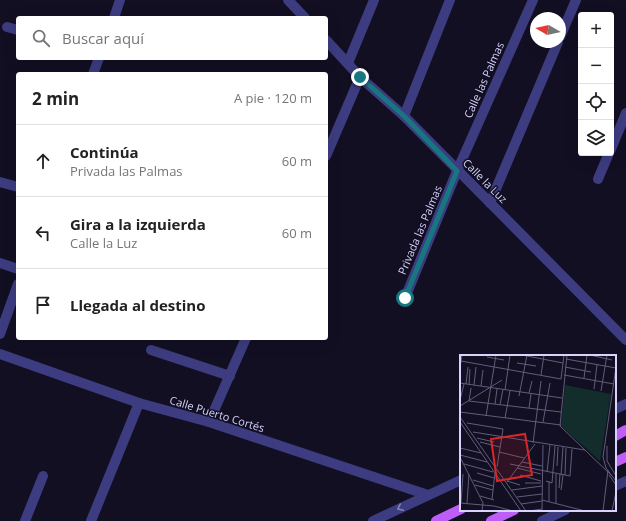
<!DOCTYPE html>
<html lang="es">
<head>
<meta charset="utf-8">
<style>
	:root { --surface:#fff; --page:#f6f6f6; --text:#222; --muted:#767676; --line:#e0e0e0 }
	body { margin:0; font-family:"Open Sans",sans-serif; background:var(--page); color:var(--text) }
	.controls { position:absolute; right:12px; top:12px; display:grid; overflow:hidden; border-radius:4px; box-shadow:0 4px 16px #0002 }
	.controls button { width:36px; height:36px; display:grid; place-items:center; padding:0; border:0; border-bottom:1px solid var(--line); background:var(--surface); color:var(--text); font:20px sans-serif }
	.compass { position:absolute; left:530px; top:12px; width:36px; height:36px; border-radius:50%; background:var(--surface); box-shadow:0 4px 16px #0002; rotate:279deg }
	.stop { position:absolute; width:12px; height:12px; margin:-9px; border:3px solid #177780; border-radius:50%; background:#fff }
	.stop.end { background:#177780; border-color:#fff; box-shadow:0 1px 4px #0008 }
	.list { margin:0; padding:0; list-style:none }
	h2 { display:flex; justify-content:space-between; align-items:center; height:52px; margin:0; padding:0 16px; font-size:17px }
	h2 small { font-size:13px; font-weight:400; color:var(--muted) }
	.list li { display:grid; grid-template-columns:26px 1fr auto; gap:12px; align-items:center; box-sizing:border-box; height:72px; padding:0 16px; border-top:1px solid var(--line) }
	.list b { display:block; font-size:15px; white-space:nowrap }
	.list p { margin:0; font-size:13px; white-space:nowrap; color:var(--muted) }
	.list em { font-size:13px; font-style:normal; color:var(--muted) }
	.icon { flex:none; width:22px; height:22px; fill:none; stroke:currentColor; stroke-width:2; stroke-linecap:round; stroke-linejoin:round }
	.map { position:relative; flex:none; width:626px; height:521px; overflow:hidden }
	.search { position:absolute; background:var(--surface); box-shadow:0 4px 16px #0002; left:16px; top:16px; width:312px; height:44px; display:flex; align-items:center; gap:10px; box-sizing:border-box; padding:0 14px; border-radius:4px; color:var(--muted); font-size:15px }
	.panel { position:absolute; background:var(--surface); box-shadow:0 4px 16px #0002; left:16px; top:72px; width:312px; height:268px; border-radius:4px }
	.map>svg:first-child { display:block }
	.lines { fill:none; stroke-linecap:round; stroke-linejoin:round }
	.minor { stroke:#3d3c80; stroke-width:10 }
	.major { stroke:#bd5ef9; stroke-width:10 }
	.oneway { stroke:#8280b8 }
	.route { stroke:#177780; stroke-width:5 }
	.labels { text-anchor:middle; stroke-width:3; stroke-linejoin:round; paint-order:stroke }
	.street-label { font-size:11px; fill:#d7d3fd; stroke:#120f23 }
	.inset-road { fill:none; stroke:#615d7a; stroke-width:1 }
	.view { fill:#d62828; fill-opacity:0.15; stroke:#d62828; stroke-width:2 }
	.inset-edge { fill:none; stroke:#d7d3fd; stroke-width:2 }
</style>
</head>
<body>
<div class="map">
<svg width="626" height="521" viewBox="0 0 626 521">
	<rect width="100%" height="100%" fill="#120f23"/>
	<g class="lines">
		<g class="minor">
			<path d="M288,0L305,18"/>
			<path d="M114,18L120,0"/>
			<path d="M7,27L18,30"/>
			<path d="M560,37L576,0"/>
			<path d="M326,40L360,77L404,116L626,340"/>
			<path d="M348,63L374,0"/>
			<path d="M93,74L99,58"/>
			<path d="M404,116L450,0"/>
			<path d="M611,149L626,113"/>
			<path d="M326,156L360,77"/>
			<path d="M598,179L609,153"/>
			<path d="M0,182L18,187"/>
			<path d="M490,203L558,42"/>
			<path d="M0,263L18,269"/>
			<path d="M405,298L457,171L533,0"/>
			<path d="M0,334L18,284"/>
			<path d="M151,350L230,376"/>
			<path d="M0,354L139,403L209,422L428,495"/>
			<path d="M615,409L626,404"/>
			<path d="M209,422L246,338"/>
			<path d="M615,486L626,481"/>
			<path d="M25,521L43,476"/>
			<path d="M91,521L139,403"/>
			<path d="M373,521L461,480"/>
			<path d="M542,521L565,510"/>
		</g>
		<g class="major">
			<path d="M615,436L626,430"/>
			<path d="M615,462L626,457"/>
			<path d="M436,521L461,509"/>
			<path d="M491,521L514,510"/>
		</g>
	</g>
	<defs><path id="oneway-chevron" d="M-2-3.5L2.5 0L-2 3.5" fill="none" stroke-width="1.6" stroke-linecap="round" stroke-linejoin="round"/></defs>
	<use class="oneway" href="#oneway-chevron" transform="translate(400 508) rotate(155)"/>
	<g class="lines">
		<path class="route" d="M360,77L404,116L457,171L405,298"/>
	</g>
	<g class="labels">
		<g class="street-label">
			<text transform="translate(484 80) rotate(-66)" y="4">Calle las Palmas</text>
			<text transform="translate(485 181) rotate(45)" y="4">Calle la Luz</text>
			<text transform="translate(420 230) rotate(-67)" y="4">Privada las Palmas</text>
			<text transform="translate(217 414) rotate(17)" y="4">Calle Puerto Cortés</text>
		</g>
	</g>
	<g transform="translate(460 355)">
		<rect width="156" height="156" fill="#120f23"/>
		<path d="M105,30L151,39L140,106L101,71Z" fill="#122d2b"/>
		<path d="M115,46L125,48L122,64L112,62ZM107,68L123,70L120,85L109,76ZM133,80L142,82L139,99L130,96Z" fill="#122d2b"/>
		<path class="inset-road" d="M62,0L103,8M107,0L100,71L152,121M130,0L152,5M27,2L44,5M106,4L156,13M1,6L101,24L104,0M57,8L76,11M105,12L131,17M156,12L143,102L146,113L156,126M0,13L2,0M81,20L84,0M104,20L154,29M124,23L127,0M0,28L102,43M6,29L8,12M9,30L10,14M14,30L16,12M21,31L23,15M11,33L9,46L101,57M134,34L137,10M45,35L50,0M141,36L147,0M69,38L72,26M59,41L67,0M0,45L4,29M35,49L37,34M40,50L43,34M0,51L42,25M69,53L71,39M0,57L101,70M26,61L36,0M0,62L66,156M45,63L50,36M0,67L61,156M83,67L90,28M7,68L43,74L37,112M13,77L125,95M17,83L34,87M20,87L40,92M73,88L81,26M147,91V106L156,121M0,93L21,98M39,97L64,103M0,100L27,107M0,102L23,148L22,156M62,107L82,111M4,109L33,117M50,109L110,121L112,94M97,111L98,92M57,113L81,119M87,117L90,90M17,118L34,123M60,120L81,126M101,120L103,92M105,120L106,93M149,120L156,130M13,125L33,131M47,126L60,130M86,126L92,128L95,91M89,126V146M47,127L75,89M65,128H81M15,130L33,135M99,133L100,119M52,135L82,131M101,135L103,120M20,141L34,145M57,142L82,139M32,144L35,118M82,145L125,156M0,148L34,151L53,156M1,148L3,119M7,148L9,119M96,148V119M61,149L82,146M69,156L82,154M82,156L83,90M143,156L148,115M152,156L156,137"/>
		<path class="view" d="M65,79L72,120L37,126L31,84Z"/>
		<rect width="156" height="156" class="inset-edge"/>
	</g>
</svg>
<div class="controls">
<button>+</button>
<button>−</button>
<button><svg class="icon" aria-label="locate" viewBox="0 0 24 24"><circle cx="12" cy="12" r="6"/><path d="M12 2v4M12 18v4M2 12h4M18 12h4"/></svg></button>
<button><svg class="icon" aria-label="layers" viewBox="0 0 24 24"><path d="M12 4l9 5-9 5-9-5zM3 14l9 5 9-5"/></svg></button>
</div>
<svg class="compass" viewBox="-18 -18 36 36"><path d="M0-13l5 13h-10z" fill="#e53935"/><path d="M0 13l5-13h-10z" fill="#767676"/></svg>
<div class="stop" style="left:405px;top:298px"></div>
<div class="stop end" style="left:360px;top:77px"></div>
<div class="search"><svg class="icon" aria-label="search" viewBox="0 0 24 24"><circle cx="10" cy="10" r="6"/><path d="M15 15l6 6"/></svg>Buscar aquí</div>
<section class="panel">
<h2>2 min<small>A pie · 120 m</small></h2>
<ul class="list">
<li><svg class="icon" aria-label="ahead" viewBox="0 0 24 24"><path d="M12 20V5M6 11l6-6 6 6"/></svg><div><b>Continúa</b><p>Privada las Palmas</p></div><em>60 m</em></li>
<li><svg class="icon" aria-label="left" viewBox="0 0 24 24"><path d="M17 20v-9H6M10 6l-5 5 5 5"/></svg><div><b>Gira a la izquierda</b><p>Calle la Luz</p></div><em>60 m</em></li>
<li><svg class="icon" aria-label="arrive" viewBox="0 0 24 24"><path d="M6 21V4h12l-3 4 3 4H6"/></svg><div><b>Llegada al destino</b></div></li>
</ul>
</section>
</div>
</body>
</html>
